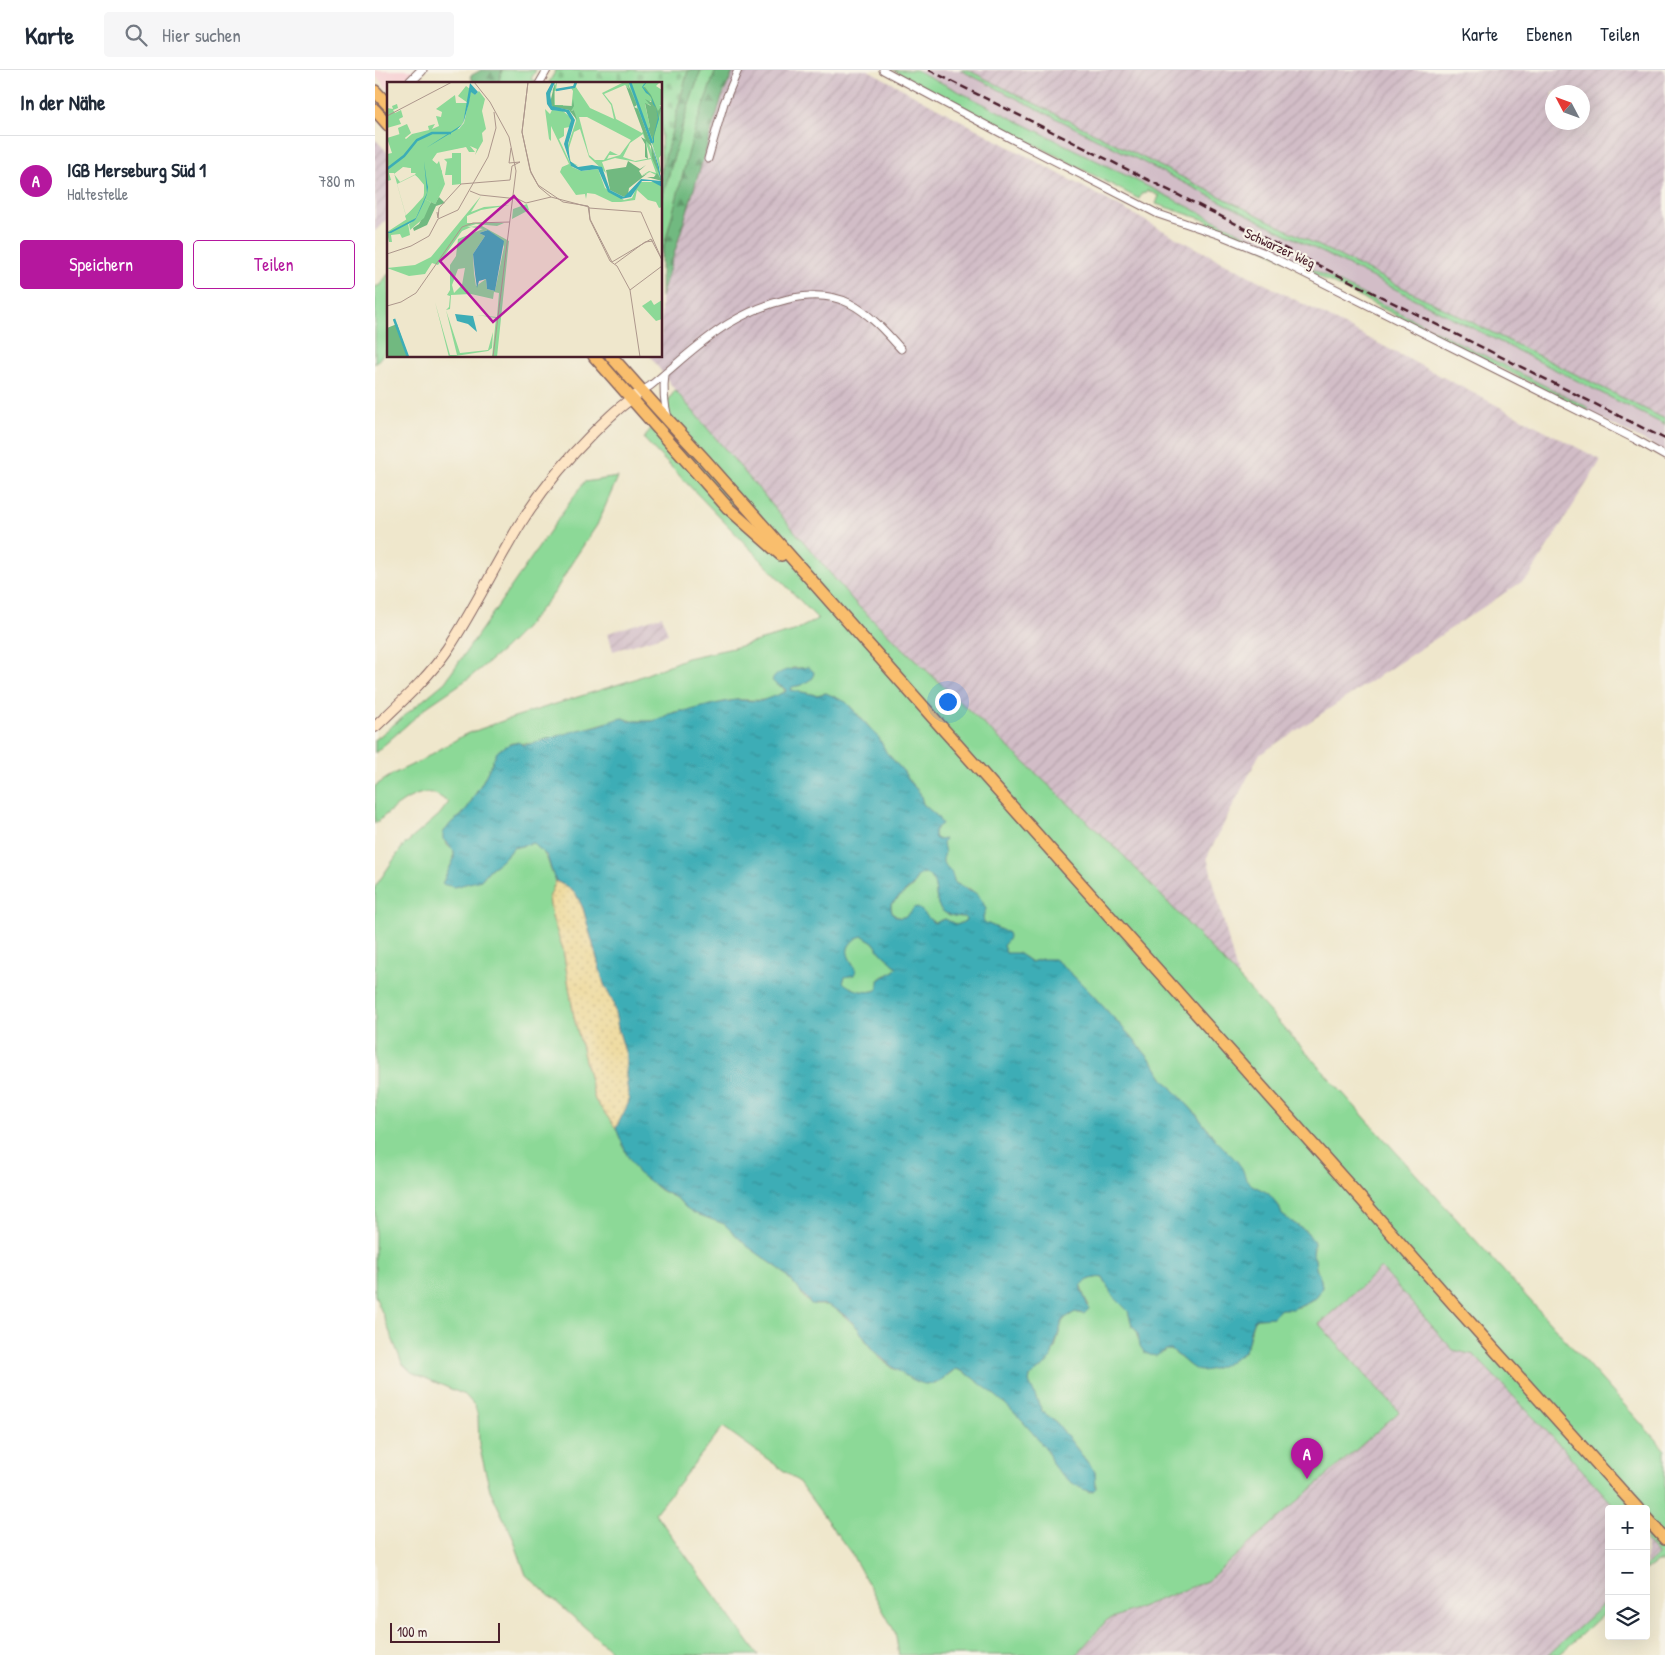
<!DOCTYPE html>
<html lang="de">
<head>
<meta charset="utf-8">
<style>
	:root { --surface:#fff; --page:#f6f6f7; --text:#1f2937; --muted:#747a83; --line:#e0e1e3; --accent:#b5179e }
	body { margin:0; font-family:"Patrick Hand",sans-serif; background:var(--page); color:var(--text) }
	.controls { position:absolute; right:15px; bottom:15px; display:grid; overflow:hidden; border-radius:5px; box-shadow:0 5px 20px #0002 }
	.controls button { width:45px; height:45px; display:grid; place-items:center; padding:0; border:0; border-bottom:1px solid var(--line); background:var(--surface); color:var(--text); font:25px sans-serif }
	.compass { position:absolute; left:1170px; top:15px; width:45px; height:45px; border-radius:50%; background:var(--surface); box-shadow:0 5px 20px #0002; rotate:311deg }
	.scale { position:absolute; left:15px; bottom:12px; width:110px; box-sizing:border-box; padding-left:5px; border:2px solid #4a1f2b; border-top:0; font-size:14px; line-height:18px; white-space:nowrap; color:#4a1f2b; -webkit-text-stroke:4px #f7f3e8; paint-order:stroke }
	.you { position:absolute; left:572px; top:631px; width:18px; height:18px; margin:-12px; border:4px solid #fff; border-radius:50%; background:#1a73e8; box-shadow:0 0 0 8px #1a73e833 }
	.badge { display:grid; place-items:center; width:32px; height:32px; border-radius:50%; background:var(--accent); color:#fff; font-size:16px; font-weight:700 }
	.pin { position:absolute; translate:-50% -41px; filter:drop-shadow(0 1px 2px #0008) }
	.pin::after { content:''; position:absolute; top:26px; width:18px; height:15px; background:inherit; clip-path:polygon(0 0,100% 0,50% 100%) }
	.list { margin:0; padding:0; list-style:none }
	h2 { display:flex; justify-content:space-between; align-items:center; height:65px; margin:0; padding:0 20px; font-size:21px }
	h2 small { font-size:16px; font-weight:400; color:var(--muted) }
	.list li { display:grid; grid-template-columns:32px 1fr auto; gap:15px; align-items:center; box-sizing:border-box; height:90px; padding:0 20px; border-top:1px solid var(--line) }
	.list b { display:block; font-size:19px; white-space:nowrap }
	.list p { margin:0; font-size:16px; white-space:nowrap; color:var(--muted) }
	.list em { font-size:16px; font-style:normal; color:var(--muted) }
	.actions { display:flex; gap:10px; padding:15px 20px }
	.actions a { flex:1; padding:11px 0; border:1px solid var(--accent); border-radius:5px; text-align:center; font-size:18px; color:var(--accent) }
	.actions .main { background:var(--accent); color:#fff }
	.icon { flex:none; width:28px; height:28px; fill:none; stroke:currentColor; stroke-width:2; stroke-linecap:round; stroke-linejoin:round }
	.map { position:relative; flex:none; width:1290px; height:1585px; overflow:hidden }
	header { display:flex; align-items:center; gap:30px; box-sizing:border-box; height:70px; padding:0 25px; background:var(--surface); border-bottom:1px solid var(--line) }
	header strong { font-size:24px }
	nav { display:flex; gap:28px; margin-inline-start:auto; font-size:18px }
	.search { width:350px; height:45px; background:var(--page); display:flex; align-items:center; gap:12px; box-sizing:border-box; padding:0 18px; border-radius:5px; color:var(--muted); font-size:19px }
	main { display:flex }
	aside { flex:1; background:var(--surface) }
	.map>svg:first-child { display:block }
	.built { fill:#f7cfd3 }
	.industrial { fill:url(#industrial-furrows); fill-rule:evenodd }
	.railway { fill:#d2bdc7 }
	.grass { fill:#8cd997; stroke:#6b7c61; fill-rule:evenodd }
	.forest { fill:url(#forest-firs); stroke:#5e6c56 }
	.sand { fill:url(#sand-dots); stroke:#9c7c64 }
	.cemetery { fill:url(#cemetery-stones); stroke:#6b7c61 }
	.water { fill:url(#water-ripples); stroke:#436670; fill-rule:evenodd }
	.lines { fill:none; stroke-linecap:round; stroke-linejoin:round }
	.minor-casing { stroke:#846563; stroke-width:9 }
	.tertiary-casing { stroke:#846563; stroke-width:11 }
	.secondary-casing { stroke:#846563; stroke-width:12 }
	.primary-casing { stroke:#846563; stroke-width:14 }
	.minor { stroke:#fff; stroke-width:7 }
	.tertiary { stroke:#fff; stroke-width:9 }
	.secondary { stroke:#fde5c5; stroke-width:10 }
	.primary { stroke:#f9be6d; stroke-width:11 }
	.rail { stroke:#4a1f2b; stroke-width:2.5; stroke-dasharray:8 4; stroke-linecap:butt }
	.labels { text-anchor:middle; stroke-width:4.5; stroke-linejoin:round; paint-order:stroke }
	.street-label { font-size:14px; fill:#4a1f2b; stroke:#f7f3e8 }
	.inset-river { fill:none; stroke:#3cadb6; stroke-width:2.5 }
	.inset-road { fill:none; stroke:#ad978c; stroke-width:1 }
	.view { fill:#b5179e; fill-opacity:0.15; stroke:#b5179e; stroke-width:2.5 }
	.inset-edge { fill:none; stroke:#4a1f2b; stroke-width:2.5 }
</style>
</head>
<body>
<header>
<strong>Karte</strong>
<div class="search"><svg class="icon" aria-label="search" viewBox="0 0 24 24"><circle cx="10" cy="10" r="6"/><path d="M15 15l6 6"/></svg>Hier suchen</div>
<nav><a>Karte</a><a>Ebenen</a><a>Teilen</a></nav>
</header>
<main>
<aside>
<h2>In der Nähe<small></small></h2>
<ul class="list">
<li><span class="badge">A</span><div><b>IGB Merseburg Süd 1</b><p>Haltestelle</p></div><em>780 m</em></li>
</ul>
<div class="actions"><a class="main">Speichern</a><a>Teilen</a></div>
</aside>
<div class="map">
<svg width="1290" height="1585" viewBox="0 0 1290 1585">
	<defs>
		<pattern id="industrial-furrows" width="10" height="10" patternUnits="userSpaceOnUse" patternTransform="scale(1.25)"><rect width="10" height="10" fill="#d2bdc7"/><path d="M-1 1l2-2M0 10L10 0M9 11l2-2" fill="none" stroke="#b6a2ab"/></pattern>
		<pattern id="forest-firs" width="22" height="20" patternUnits="userSpaceOnUse" patternTransform="scale(1.25)"><rect width="22" height="20" fill="#71b980"/><path d="M5 1l3.5 6h-7zM16 11l3.5 6h-7z" fill="#5f9669"/></pattern>
		<pattern id="sand-dots" width="8" height="8" patternUnits="userSpaceOnUse" patternTransform="scale(1.25)"><rect width="8" height="8" fill="#eeda9e"/><path d="M2 2h.1M6 6h.1" fill="none" stroke="#cebb88" stroke-width="1.8" stroke-linecap="round"/></pattern>
		<pattern id="cemetery-stones" width="16" height="16" patternUnits="userSpaceOnUse" patternTransform="scale(1.25)"><rect width="16" height="16" fill="#8cd997"/><path d="M2 7V4a2 2 0 0 1 4 0v3zM10 15v-3a2 2 0 0 1 4 0v3z" fill="#7aba82"/></pattern>
		<pattern id="water-ripples" width="26" height="14" patternUnits="userSpaceOnUse" patternTransform="scale(1.25)"><rect width="26" height="14" fill="#3cadb6"/><path d="M2 4q2-2 4 0t4 0M15 11q2-2 4 0t4 0" fill="none" stroke="#348c94"/></pattern>
	</defs>
	<rect width="100%" height="100%" fill="#f7f3e8"/>
	<filter id="ink" filterUnits="userSpaceOnUse"><feTurbulence type="fractalNoise" baseFrequency=".02" numOctaves="2"/><feDisplacementMap in="SourceGraphic" scale="10" xChannelSelector="R" yChannelSelector="G"/><feConvolveMatrix kernelMatrix="1 2 1 2 8 2 1 2 1" color-interpolation-filters="sRGB"/></filter>
	<filter id="wash" filterUnits="userSpaceOnUse"><feTurbulence type="fractalNoise" baseFrequency=".0096" numOctaves="4" result="noise"/><feDisplacementMap in="SourceGraphic" scale="20" xChannelSelector="R" yChannelSelector="G"/><feGaussianBlur stdDeviation="1.12" result="paint"/><feColorMatrix in="noise" values="0 0 0 0 0 0 0 0 0 0 0 0 0 0 0 0 0 1.4 0 .05"/><feComposite in="paint" operator="in"/></filter>
	<g filter="url(#wash)">
		<rect width="100%" height="100%" fill="#efe7cc"/>
		<path class="built" d="M0,0H40L25,14H14V21L0,5Z"/>
		<g class="industrial">
			<path d="M359,0H493L802,168L1226,390L1154,507L884,685L832,787L863,907L749,786L482,535L300,320L275,286H286V227L347,27Z"/>
			<path d="M593,0H1290V349L893,150ZM1178,22H1208V52H1178Z"/>
			<path d="M0,69L14,84V147L0,161Z"/>
			<path d="M287,546L293,564L238,581L233,563Z"/>
			<path d="M1006,1198L1078,1280L1099,1285L1182,1372L1242,1439H1234V1529L1173,1585H701L732,1550L832,1511L1024,1342L944,1254Z"/>
			<path d="M1271,1472L1283,1485L1271,1495Z"/>
		</g>
		<path class="railway" d="M541,0H585L1223,320L1290,355V382L1212,341L1213,337Z"/>
		<g class="grass">
			<path d="M126,0H161L156,9L161,12L160,14H123Z"/>
			<path d="M326,0H341C319,62 303,125 286,188V132L312,40Z"/>
			<path d="M518,0H541L1214,338L1212,341L887,178L861,166L831,157L833,151L781,134L784,126L772,120L769,124L767,123L764,129Z"/>
			<path d="M585,0H593L1290,349V355Z"/>
			<path d="M14,203V277L0,294V217L5,215Z"/>
			<path d="M300,320L482,535L749,786L863,907L1290,1380V1493L1288,1492H1282L1271,1500V1495L1283,1485L1271,1472V1439H1242L1182,1372L1099,1285L1078,1280L1006,1198L944,1254L1024,1342L832,1511L732,1550L701,1585H524L520,1562L476,1483L423,1411L348,1357L280,1443L383,1585H241L151,1505L138,1468L115,1420L104,1375L103,1347L100,1336L90,1325L36,1302L27,1293L0,1225V817L28,776L64,745L74,732C69,730 62,724 57,723C37,720 14,742 0,754V716L18,704L45,691L89,665L133,649L257,610L312,588L358,578L419,561L443,549L269,369ZM417,598H433L427,615L417,617L416,620L442,625L451,623L477,638L504,668L511,682L529,702L535,712L545,723L548,734L562,746L563,757C559,760 558,763 560,768L564,770L568,793L576,801L580,813C585,816 590,817 595,819C605,825 606,842 609,852L633,863L628,876L631,883L649,887L656,892L667,889L687,895L712,919L759,970L779,994L788,1008L820,1043L840,1069L861,1090L871,1109L877,1115L893,1124L904,1136L907,1145L932,1162L939,1178L938,1185L940,1189L941,1198L946,1210L947,1217L942,1227L924,1237L906,1239L898,1247L882,1248L879,1250C874,1262 875,1276 866,1285L815,1296L796,1280H791L788,1283L763,1269V1263L757,1255L753,1241L737,1225L728,1208C721,1206 710,1210 706,1216L709,1226L714,1236L707,1244L700,1242L690,1248L687,1252L680,1278L655,1307L654,1312L655,1316L667,1341L682,1353L720,1402L721,1417L718,1421L714,1422C702,1415 689,1408 680,1397C677,1393 676,1388 674,1384C660,1360 607,1306 581,1299L560,1314L529,1305L523,1300L519,1299L506,1289L494,1276L483,1258L462,1240L454,1235H441L431,1230L422,1217L406,1200L372,1176L358,1161L349,1154L310,1137L303,1129L285,1120L275,1112L252,1085L241,1058L220,1030L199,947L188,879L177,846L174,828L181,811C171,793 177,788 158,773L138,778L126,791L115,799L106,810L67,814L79,789V781L71,774L68,763L77,752L86,746L93,737L108,711L122,683L137,673L155,674L248,648C256,652 265,651 275,651C284,650 291,645 300,642C305,641 308,641 312,641C329,639 345,631 362,630C379,629 395,634 410,622L408,617L402,615Z"/>
			<path d="M243,407L222,455L196,494L180,522L148,560L128,580L94,608L53,636L0,683V670L70,612L209,412Z"/>
			<path d="M549,803C573,812 545,846 589,847L591,849L590,851L582,855L570,849L560,853L551,846L546,840L536,842C527,852 515,847 516,834L538,816L542,806Z"/>
			<path d="M488,866L498,872L507,884L522,897L518,902L505,908L503,919C493,925 476,920 468,913L470,907L480,897C474,888 468,881 477,872C480,868 483,867 488,866Z"/>
			<path d="M1234,1529V1539L1184,1585H1173Z"/>
		</g>
		<g class="forest">
			<path d="M106,0H127L123,14H99L95,6Z"/>
			<path d="M313,0H326L312,40L286,132V102Z"/>
			<path d="M341,0H359L347,27L286,227V188L315,77L325,44Z"/>
		</g>
		<path class="sand" d="M181,811L191,816L201,824L208,838L229,914L238,931L243,958L251,985V1006L254,1033L241,1058L220,1030L199,947L188,879L177,847L174,828Z"/>
		<path class="cemetery" d="M181,0H313L286,102V14H173Z"/>
		<path class="water" d="M433,597L439,602L438,608L427,615L417,617L416,620L442,625L451,623L471,632L504,668L511,682L529,702L535,712L545,723L548,734L562,746L567,754C561,758 557,761 560,768L564,770L570,769L568,773L570,783L568,789V793L576,801L580,813C596,822 603,819 611,839L608,847L609,852L633,863C636,869 631,871 628,876L631,883H643L656,892L667,889H679L687,895L712,919L759,970L779,994L788,1008L820,1043L840,1069L861,1090L867,1098L871,1109L877,1115L893,1123L904,1136L907,1145L932,1162L939,1172L938,1185L940,1189L941,1198L946,1210L947,1217L942,1227L918,1239H906L898,1247L882,1248L879,1250C875,1257 874,1268 872,1276C869,1288 832,1305 821,1300C812,1295 805,1286 796,1280H791L781,1286L775,1285L769,1282L765,1276L763,1263L757,1255L753,1241L737,1225L728,1208C721,1206 710,1210 706,1216V1219L714,1239L709,1244L700,1242L690,1248L687,1252L676,1288L669,1296L655,1307L654,1312L667,1341L682,1353L720,1402L721,1418L718,1421C708,1423 687,1406 680,1398C676,1393 675,1386 672,1381C653,1356 633,1334 607,1315C599,1309 591,1302 581,1299C573,1303 567,1311 559,1314C542,1319 505,1289 495,1276C491,1271 488,1265 484,1260C478,1251 464,1240 455,1236C449,1233 442,1235 436,1234L422,1217L406,1200L372,1176L349,1154L319,1143L310,1137L303,1129L286,1120L263,1103L252,1085L241,1058L254,1032L251,1006V985L243,958L238,932L229,914L208,838L201,824L191,816L181,811L178,805L172,786L158,773L138,778L126,791L115,799L106,810L79,817L67,814L79,789V781L68,769V763L77,752L86,746L93,737L108,711L122,682L128,677L143,672L148,675L155,674L203,660L222,656L242,649L248,648L254,651H277L287,648L294,644L305,641H312L339,634L361,630L386,631L410,622L411,620C407,615 400,616 397,610C406,597 420,600 433,597ZM549,803C573,812 545,846 589,847L591,849L590,851L582,855L570,849L559,853C552,848 548,839 540,837C536,840 535,844 531,846C521,851 515,843 516,834L538,815L542,807ZM488,866L498,872L507,884L522,897L518,902L503,910V919C493,925 476,920 468,912L470,907L479,905L481,901C477,890 467,882 477,872C481,868 483,867 488,866Z"/>
	</g>
	<g filter="url(#ink)">
		<g class="lines">
			<defs>
				<g id="minor">
					<path d="M508,0L635,68L783,144L845,165L887,182L1260,369L1290,386"/>
					<path d="M164,14L172,0"/>
					<path d="M333,89L349,33L363,0"/>
					<path d="M290,304C288,319 289,333 293,348"/>
					<path d="M267,321L275,316C301,295 325,271 353,254C386,234 438,215 474,233C494,243 511,262 526,279"/>
				</g>
				<path id="tertiary" d="M33,14L47,0"/>
				<path id="secondary" d="M0,657C25,633 53,608 73,579C100,538 121,493 147,451C168,418 192,389 219,362C233,348 246,335 262,325"/>
				<g id="primary">
					<path d="M0,21L14,36"/>
					<path d="M0,40L14,56"/>
					<path d="M219,286L353,438L406,485"/>
					<path d="M236,286L282,338L330,390L569,660L989,1132L1081,1237L1263,1439"/>
					<path d="M1271,1448L1290,1469"/>
				</g>
			</defs>
			<use href="#minor" class="minor-casing"/>
			<use href="#tertiary" class="tertiary-casing"/>
			<use href="#secondary" class="secondary-casing"/>
			<use href="#primary" class="primary-casing"/>
			<use href="#minor" class="minor"/>
			<use href="#tertiary" class="tertiary"/>
			<use href="#secondary" class="secondary"/>
			<use href="#primary" class="primary"/>
			<path class="rail" d="M554,0L1290,369"/>
		</g>
	</g>
	<g class="labels">
		<g class="street-label">
			<text transform="translate(905 178) rotate(25)" y="5">Schwarzer Weg</text>
		</g>
	</g>
	<g transform="translate(12 12)">
		<rect width="275" height="275" fill="#efe7cc"/>
		<path d="M170,0L169,8L187,5L190,0L189,5L203,26L227,37L224,23L215,11L237,0H273L269,4L275,8V23H272L274,24L272,29L275,27V72L272,76L275,95L265,61L250,27L249,32L250,23L243,12V2L242,7L238,3L217,12L225,22L229,37L255,51L257,47L273,95L263,90L254,94L262,89L269,91L264,77L249,80L228,76L215,80L219,91L202,75L193,47L187,50L181,69L184,80L192,84L186,82L184,81L183,79L182,76L181,70L180,66L189,39L187,28L184,29L186,9L184,6L168,9V23H176V26L166,25L163,21L167,22L168,9L165,8L162,17L163,12ZM261,19H265L270,35L266,58L261,46L263,45L258,22L264,23ZM192,35H200L244,58L233,73L220,77L222,73H231L223,69L217,78H208L202,73ZM256,52L264,76L248,79L236,75L243,61ZM68,13L69,21H81L76,41L70,48L88,70H82L79,65L50,71L45,78L50,82L52,79L58,102L52,115L48,122L38,117L27,139L21,141L23,153L15,156L13,152L4,153L5,160H2L0,150L20,137L7,91H2L4,98L0,99V72L5,71L0,56L13,52L19,57L25,52L42,48L41,44L48,42L45,47L52,44L49,34L54,35L55,30L49,27ZM16,85L24,86V91H31L13,100L7,92ZM28,93L37,100V114L19,134L10,102ZM10,22L11,26L6,28L8,31L14,28L16,35L12,37L14,42L0,46V26L6,27L5,24ZM158,27L163,32L165,28L176,29L184,36L183,45L177,46V54L172,57L185,85L194,89L211,87L218,106L237,118L245,116L252,100H268L275,105V125L272,126L269,120L261,118L250,108L248,118L234,120H225L208,112L200,111L199,117L198,112L189,113L173,90L175,85L182,82L164,44V59L162,57ZM94,114L84,130L97,125L123,123L94,128L80,134V141H117L110,144L89,142L80,145L95,144L122,159L110,275H105L109,236L90,233L110,235L112,211L107,210L106,217L84,212L64,213L63,227L59,228L73,271L101,268L106,250L105,266L101,269L62,275L48,220L63,273H70L59,228L62,225L63,214L60,213L63,208V183L69,174L71,157L96,147L84,145L75,149L51,183L45,181L38,192L22,194L0,186L28,183L44,175ZM101,148L115,159L117,165L108,209L100,207L99,197L89,204L87,191L86,172L98,154L92,151ZM78,186L75,203L67,211L65,203L71,187Z" fill="#8cd997" fill-rule="evenodd"/>
		<path d="M168,0L167,23L185,24L186,17L187,24L184,29L187,28L190,38L182,28L166,25L163,21ZM241,2L250,23L247,25L251,27L264,61L275,99L260,95H267L270,91L274,97L265,76L264,64L259,59L261,77L258,75V62L254,55L259,58L239,4L242,7ZM256,5H258L264,13L271,29L275,23L266,59L261,46L263,45L258,21L264,24L258,17L264,20L265,17ZM241,79L253,87L259,83L252,89L255,94L261,91L242,106L241,113L237,115L223,108L219,88L239,85ZM52,115L58,121L49,124L40,143L27,149L26,146L32,142L44,120L48,122ZM10,242L21,274V275H0V246Z" fill="#71b980"/>
		<path d="M140,122L142,128L125,137L126,127Z" fill="#8cd997"/>
		<path d="M84,9L88,13L92,9L98,17L95,29L99,47L95,51L96,59L88,73L90,67L83,64L49,70L45,78L55,89L49,122L38,117L29,137L21,142L18,134L36,118L38,104L28,92L30,90H24V86L10,83L8,89L2,83L14,75L22,59L35,50L72,47L77,41ZM20,42L24,51L14,59L11,46ZM264,218L267,223L275,218V237L269,239L255,224Z" fill="#8cd997"/>
		<path d="M79,4L83,7L81,21L71,14ZM65,71H74V102L65,103V93H58L60,80L57,77L65,76ZM38,117L44,120L37,136L23,148L22,142L29,137Z" fill="#8cd997"/>
		<path d="M165,0H168L163,12L165,24L182,28L188,38L181,62L183,79L191,85L205,83L215,85L223,108L237,115L254,97L274,99L265,63L266,60V56L271,36L269,26L266,22L264,14L259,11L255,5L257,2L260,0L256,5L264,14L269,26L272,37L267,53V60L265,63L272,85L275,105L264,99H255L244,115L234,117L221,110L211,87L194,89L184,84L177,62L184,38L179,30L164,28L160,22L159,11ZM83,1L91,10L88,13L84,10L82,21L76,42L69,48L39,66L37,79L40,101L41,105L40,112L37,120L29,137L27,139L23,141L4,151H0L29,136L40,111L37,79L39,66L76,42ZM101,148L117,159L108,209L100,207L99,197L92,199L90,206L88,192L86,172L98,154L92,151ZM68,232L86,234L90,250L81,242L70,239Z" fill="#3cadb6"/>
		<path class="inset-river" d="M243,0L265,61M169,8L187,5L189,0M0,87L17,74L30,58L45,51H64M7,237L21,275"/>
		<path class="inset-road" d="M87,0L103,20L122,55L129,89L106,275M141,0L135,50L144,91L152,105L164,115L202,125L203,138L223,179L230,184L243,208L253,275M141,0L135,50L143,88L151,103L176,120L201,124L203,137L225,180L264,157L275,178M0,34L65,0M124,66L122,81L133,80M83,109L93,113L131,117L139,121L164,115M202,126L254,130L275,178M50,130L51,136L52,126L74,102L123,98L125,84L133,80M0,172L24,164L42,154L51,137L71,128L101,75L109,46L107,30M228,182L258,160L266,159M243,208L275,184M0,224L14,220L29,211L75,145L86,141L123,140"/>
		<path class="view" d="M127,114L180,175L106,240L53,179Z"/>
		<rect width="275" height="275" class="inset-edge"/>
	</g>
</svg>
<div class="controls">
<button>+</button>
<button>−</button>
<button><svg class="icon" aria-label="layers" viewBox="0 0 24 24"><path d="M12 4l9 5-9 5-9-5zM3 14l9 5 9-5"/></svg></button>
</div>
<svg class="compass" viewBox="-18 -18 36 36"><path d="M0-13l5 13h-10z" fill="#e53935"/><path d="M0 13l5-13h-10z" fill="#747a83"/></svg>
<div class="scale">100 m</div>
<div class="you"></div>
<div class="pin badge" style="left:932px;top:1409px">A</div>
</div>
</main>
</body>
</html>
